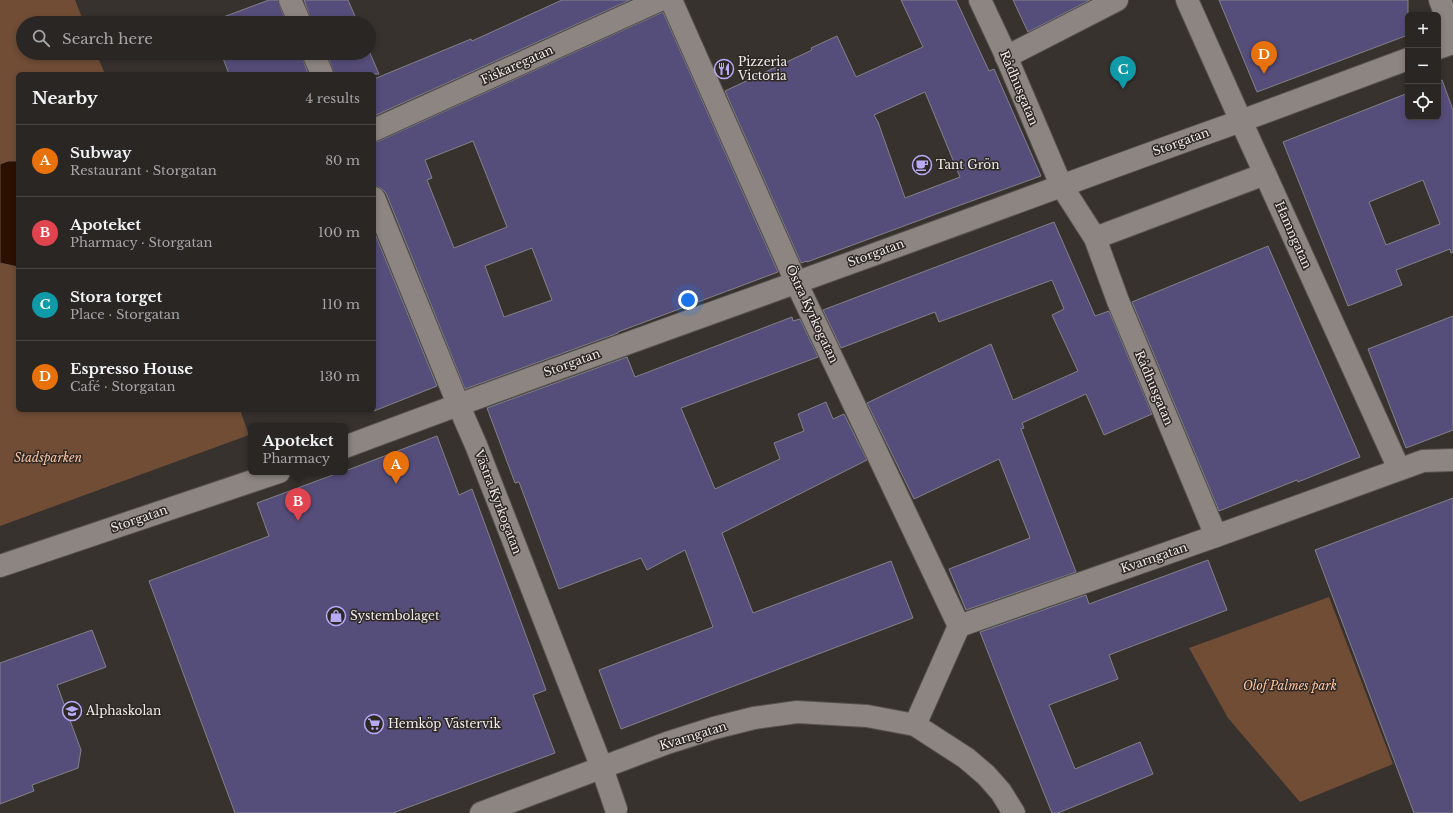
<!DOCTYPE html>
<html lang="en">
<head>
<meta charset="utf-8">
<style>
	:root { --surface:#2a2623; --page:#322e2b; --text:#f1f3f6; --muted:#a5a5a6; --line:#464341; --accent:#d6ab8b }
	body { margin:0; font-family:"Libre Baskerville",serif; background:var(--page); color:var(--text) }
	.controls { position:absolute; right:12px; top:12px; display:grid; overflow:hidden; border-radius:6px; box-shadow:0 2px 6px #0003 }
	.controls button { width:36px; height:36px; display:grid; place-items:center; padding:0; border:0; border-bottom:1px solid var(--line); background:var(--surface); color:var(--text); font:20px sans-serif }
	.you { position:absolute; left:688px; top:300px; width:14px; height:14px; margin:-10px; border:3px solid #fff; border-radius:50%; background:#1a73e8; box-shadow:0 0 0 6px #1a73e833 }
	.badge { display:grid; place-items:center; width:26px; height:26px; border-radius:50%; background:var(--accent); color:#fff; font-size:13px; font-weight:700 }
	.pin { position:absolute; translate:-50% -33px; filter:drop-shadow(0 1px 2px #0008) }
	.pin::after { content:''; position:absolute; top:21px; width:14px; height:12px; background:inherit; clip-path:polygon(0 0,100% 0,50% 100%) }
	.popup { position:absolute; left:248px; top:423px; width:100px; height:52px; box-sizing:border-box; display:grid; place-content:center; border-radius:6px; background:var(--surface); filter:drop-shadow(0 1px 3px #0005); font-size:13px; white-space:nowrap; color:var(--muted) }
	.popup b { font-size:15px; color:var(--text) }
	.popup::after { content:''; position:absolute; left:50%; top:100%; margin-left:-8px; border:8px solid transparent; border-top-color:var(--surface) }
	.list { margin:0; padding:0; list-style:none }
	h2 { display:flex; justify-content:space-between; align-items:center; height:52px; margin:0; padding:0 16px; font-size:17px }
	h2 small { font-size:13px; font-weight:400; color:var(--muted) }
	.list li { display:grid; grid-template-columns:26px 1fr auto; gap:12px; align-items:center; box-sizing:border-box; height:72px; padding:0 16px; border-top:1px solid var(--line) }
	.list b { display:block; font-size:15px; white-space:nowrap }
	.list p { margin:0; font-size:13px; white-space:nowrap; color:var(--muted) }
	.list em { font-size:13px; font-style:normal; color:var(--muted) }
	.icon { flex:none; width:22px; height:22px; fill:none; stroke:currentColor; stroke-width:2; stroke-linecap:round; stroke-linejoin:round }
	.map { position:relative; flex:none; width:1453px; height:813px; overflow:hidden }
	.search { position:absolute; background:var(--surface); box-shadow:0 2px 6px #0003; left:16px; top:16px; width:360px; height:44px; display:flex; align-items:center; gap:10px; box-sizing:border-box; padding:0 14px; border-radius:22px; color:var(--muted); font-size:15px }
	.panel { position:absolute; background:var(--surface); box-shadow:0 2px 6px #0003; left:16px; top:72px; width:360px; height:340px; border-radius:6px }
	.map>svg:first-child { display:block }
	.green { fill:#714d36 }
	.water { fill:#2c1000; stroke:#675246 }
	.building { fill:#564e7a; stroke:#828288; fill-rule:evenodd }
	.lines { fill:none; stroke-linecap:round; stroke-linejoin:round }
	.pedestrian-casing { stroke:#55514e; stroke-width:24 }
	.minor-casing { stroke:#55514e; stroke-width:24 }
	.tertiary-casing { stroke:#55514e; stroke-width:24 }
	.pedestrian { stroke:#8c8581; stroke-width:22 }
	.minor { stroke:#8c8581; stroke-width:22 }
	.tertiary { stroke:#8c8581; stroke-width:22 }
	.labels { text-anchor:middle; stroke-width:3; stroke-linejoin:round; paint-order:stroke }
	.poi-label { font-size:12px; fill:#f0ecea; stroke:#2e2825; text-anchor:start }
	.street-label { font-size:12px; fill:#f0ecea; stroke:#2e2825 }
	.park-label { font-size:12px; font-style:italic; fill:#fdc4a1; stroke:#2e2825 }
</style>
</head>
<body>
<div class="map">
<svg width="1453" height="813" viewBox="0 0 1453 813">
	<rect width="100%" height="100%" fill="#38322f"/>
	<g class="green">
		<path d="M0,0H75L84,23H23V53H96L105,74H18V410H240L249,435L0,526Z"/>
		<path d="M1329,597L1393,764L1300,802L1228,718L1189,648Z"/>
	</g>
	<path class="water" d="M8,161H18V267L0,263V164Z"/>
	<g class="building">
		<path d="M269,0H278L286,23H210V22Z"/>
		<path d="M304,0H348L358,23H312Z"/>
		<path d="M562,0H630L374,116V79L471,39L472,41Z"/>
		<path d="M901,0H956L989,71L994,69L1041,176L955,207L807,262V261L801,263L725,91L812,50L811,48L837,36L856,77L923,47ZM925,92L960,177L905,198L878,122L874,115Z"/>
		<path d="M1013,0H1090L1028,32Z"/>
		<path d="M1219,0H1408V35L1257,92Z"/>
		<path d="M663,12L778,272L618,332V333L465,389L386,193L381,188L374,186V142L379,141ZM473,141L507,227L454,248L427,180L432,178L425,160ZM532,248L552,300L504,317L485,266Z"/>
		<path d="M369,51L379,74H334L327,53H369Z"/>
		<path d="M221,53H301L308,74H229Z"/>
		<path d="M1442,80L1453,110V252L1451,253L1450,249L1396,270L1402,285L1348,306L1283,142L1408,93V117H1438V82ZM1423,180L1440,224L1386,245L1369,202Z"/>
		<path d="M1054,222L1095,316L1109,311L1152,414L1104,435L1086,394L1022,423L1024,428L1021,429L1076,572L966,610L949,569L1030,538L999,459L914,499L867,403L991,344L1013,400L1078,371L1052,315L1064,309L1052,280L939,322L935,312L841,348L823,310Z"/>
		<path d="M374,231L437,386L374,411Z"/>
		<path d="M1268,246L1360,457L1298,482L1297,480L1219,511L1132,302Z"/>
		<path d="M1453,316V430L1406,448L1368,349Z"/>
		<path d="M792,317L793,321L800,319L818,357L681,408L715,489L780,459L774,443L804,431L798,414L826,402L833,419L844,414L867,460L722,533L753,613L891,561L913,618L621,729L599,670L713,627L685,550L647,570L641,558L559,589L519,482L515,483L487,408L627,357L635,377Z"/>
		<path d="M437,436L459,495L472,489L546,690L533,695L555,753L393,813H235L149,581L269,536L257,503L341,472H345V471Z"/>
		<path d="M1453,498V813H1414L1315,550Z"/>
		<path d="M1208,560L1227,610L1109,655L1118,679L1049,705L1075,769L1140,742L1153,774L1058,813H1052L1014,719L980,632L1086,595L1089,604Z"/>
		<path d="M92,630L106,667L57,685L81,750L78,768L32,785L34,791L0,804V663Z"/>
	</g>
	<g class="lines">
		<defs>
			<g id="pedestrian">
				<path d="M980,0L1003,49L1061,185L1095,238"/>
				<path d="M1440,0L1453,35"/>
				<path d="M1438,48L1453,43"/>
				<path d="M1006,57L1117,0"/>
				<path d="M1241,121L1408,59"/>
				<path d="M458,404L476,445L602,768L616,809"/>
			</g>
			<g id="minor">
				<path d="M290,0L300,23"/>
				<path d="M671,0L796,282L959,626"/>
				<path d="M1187,0L1241,121L1399,469"/>
				<path d="M313,53L322,74"/>
				<path d="M374,130L660,0"/>
				<path d="M374,198L458,404"/>
				<path d="M345,447C518,382 693,320 867,257C992,212 1116,165 1241,121"/>
				<path d="M1216,536L1118,301L1095,238L1265,174"/>
				<path d="M0,566L279,472"/>
				<path d="M915,725L959,626L1216,536L1423,461L1453,460"/>
			</g>
			<path id="tertiary" d="M481,813L667,743L714,728L754,718L797,712L867,716L915,725L966,758L986,775L1001,792L1014,813"/>
		</defs>
		<use href="#pedestrian" class="pedestrian-casing"/>
		<use href="#minor" class="minor-casing"/>
		<use href="#tertiary" class="tertiary-casing"/>
		<use href="#pedestrian" class="pedestrian"/>
		<use href="#minor" class="minor"/>
		<use href="#tertiary" class="tertiary"/>
	</g>
	<defs>
		<symbol id="restaurant-ring" viewBox="-11 -11 22 22"><circle r="9.5" fill="#2e2825" stroke="#b7abf8" stroke-width="1.5"/><path d="M-5-6h1v4h1v-4h1v4h1v-4h1v5L-1.5 .5V6h-2V.5L-5-1ZM5-6V6H3V1.5H1.5Q1.5-4 5-6Z" fill="#b7abf8"/></symbol>
		<symbol id="cafe-ring" viewBox="-11 -11 22 22"><circle r="9.5" fill="#2e2825" stroke="#b7abf8" stroke-width="1.5"/><path d="M-5.5-4.5H6V0H3Q3 3.5 0 3.5H-2.5Q-5.5 3.5-5.5 0ZM3-3.2v2h1.7v-2ZM-6 4.5H4V6H-6Z" fill="#b7abf8"/></symbol>
		<symbol id="shop-ring" viewBox="-11 -11 22 22"><circle r="9.5" fill="#2e2825" stroke="#b7abf8" stroke-width="1.5"/><path d="M-5-2.5h2.3a2.7 3.5 0 0 1 5.4 0H5L5.5 6h-11ZM-1.5-2.5h3a1.5 2.3 0 0 0-3 0Z" fill="#b7abf8"/></symbol>
		<symbol id="school-ring" viewBox="-11 -11 22 22"><circle r="9.5" fill="#2e2825" stroke="#b7abf8" stroke-width="1.5"/><path d="M0-5L7-2L0 1L-7-2ZM-4 1L0 2.5L4 1V4Q0 6-4 4Z" fill="#b7abf8"/></symbol>
		<symbol id="supermarket-ring" viewBox="-11 -11 22 22"><circle r="9.5" fill="#2e2825" stroke="#b7abf8" stroke-width="1.5"/><path d="M-6-5.5h2.5l.6 2H6L4.5 2H-2.5L-4.4-4H-6ZM-1.5 3.2a1.3 1.3 0 1 0 .1 0ZM3 3.2a1.3 1.3 0 1 0 .1 0Z" fill="#b7abf8"/></symbol>
	</defs>
	<g fill-rule="evenodd">
		<use href="#restaurant-ring" x="713" y="58" width="22" height="22"/>
		<use href="#cafe-ring" x="911" y="154" width="22" height="22"/>
		<use href="#shop-ring" x="325" y="605" width="22" height="22"/>
		<use href="#school-ring" x="61" y="700" width="22" height="22"/>
		<use href="#supermarket-ring" x="363" y="713" width="22" height="22"/>
	</g>
	<g class="labels">
		<g class="poi-label">
			<text x="738" y="66">Pizzeria<tspan x="738" dy="14">Victoria</tspan></text>
			<text x="936" y="169">Tant Grön</text>
			<text x="350" y="620">Systembolaget</text>
			<text x="86" y="715">Alphaskolan</text>
			<text x="388" y="728">Hemköp Västervik</text>
		</g>
		<g class="street-label">
			<text transform="translate(517 65) rotate(-24)" y="4">Fiskaregatan</text>
			<text transform="translate(1019 88) rotate(67)" y="4">Rådhusgatan</text>
			<text transform="translate(1181 142) rotate(-20)" y="4">Storgatan</text>
			<text transform="translate(1293 235) rotate(66)" y="4">Hamngatan</text>
			<text transform="translate(876 253) rotate(-20)" y="4">Storgatan</text>
			<text transform="translate(812 314) rotate(65)" y="4">Östra Kyrkogatan</text>
			<text transform="translate(572 363) rotate(-20)" y="4">Storgatan</text>
			<text transform="translate(1154 388) rotate(67)" y="4">Rådhusgatan</text>
			<text transform="translate(498 502) rotate(69)" y="4">Västra Kyrkogatan</text>
			<text transform="translate(139 519) rotate(-19)" y="4">Storgatan</text>
			<text transform="translate(1154 558) rotate(-19)" y="4">Kvarngatan</text>
			<text transform="translate(693 736) rotate(-17)" y="4">Kvarngatan</text>
		</g>
		<g class="park-label">
			<text x="48" y="462">Stadsparken</text>
			<text x="1290" y="690">Olof Palmes park</text>
		</g>
	</g>
</svg>
<div class="controls">
<button>+</button>
<button>−</button>
<button><svg class="icon" aria-label="locate" viewBox="0 0 24 24"><circle cx="12" cy="12" r="6"/><path d="M12 2v4M12 18v4M2 12h4M18 12h4"/></svg></button>
</div>
<div class="you"></div>
<div class="pin badge" style="left:396px;top:484px;background:#e8710a">A</div>
<div class="pin badge" style="left:298px;top:521px;background:#e0444e">B</div>
<div class="popup"><b>Apoteket</b>Pharmacy</div>
<div class="pin badge" style="left:1123px;top:89px;background:#0f9aa8">C</div>
<div class="pin badge" style="left:1264px;top:74px;background:#e8710a">D</div>
<div class="search"><svg class="icon" aria-label="search" viewBox="0 0 24 24"><circle cx="10" cy="10" r="6"/><path d="M15 15l6 6"/></svg>Search here</div>
<section class="panel">
<h2>Nearby<small>4 results</small></h2>
<ul class="list">
<li><span class="badge" style="background:#e8710a">A</span><div><b>Subway</b><p>Restaurant · Storgatan</p></div><em>80 m</em></li>
<li><span class="badge" style="background:#e0444e">B</span><div><b>Apoteket</b><p>Pharmacy · Storgatan</p></div><em>100 m</em></li>
<li><span class="badge" style="background:#0f9aa8">C</span><div><b>Stora torget</b><p>Place · Storgatan</p></div><em>110 m</em></li>
<li><span class="badge" style="background:#e8710a">D</span><div><b>Espresso House</b><p>Café · Storgatan</p></div><em>130 m</em></li>
</ul>
</section>
</div>
</body>
</html>
